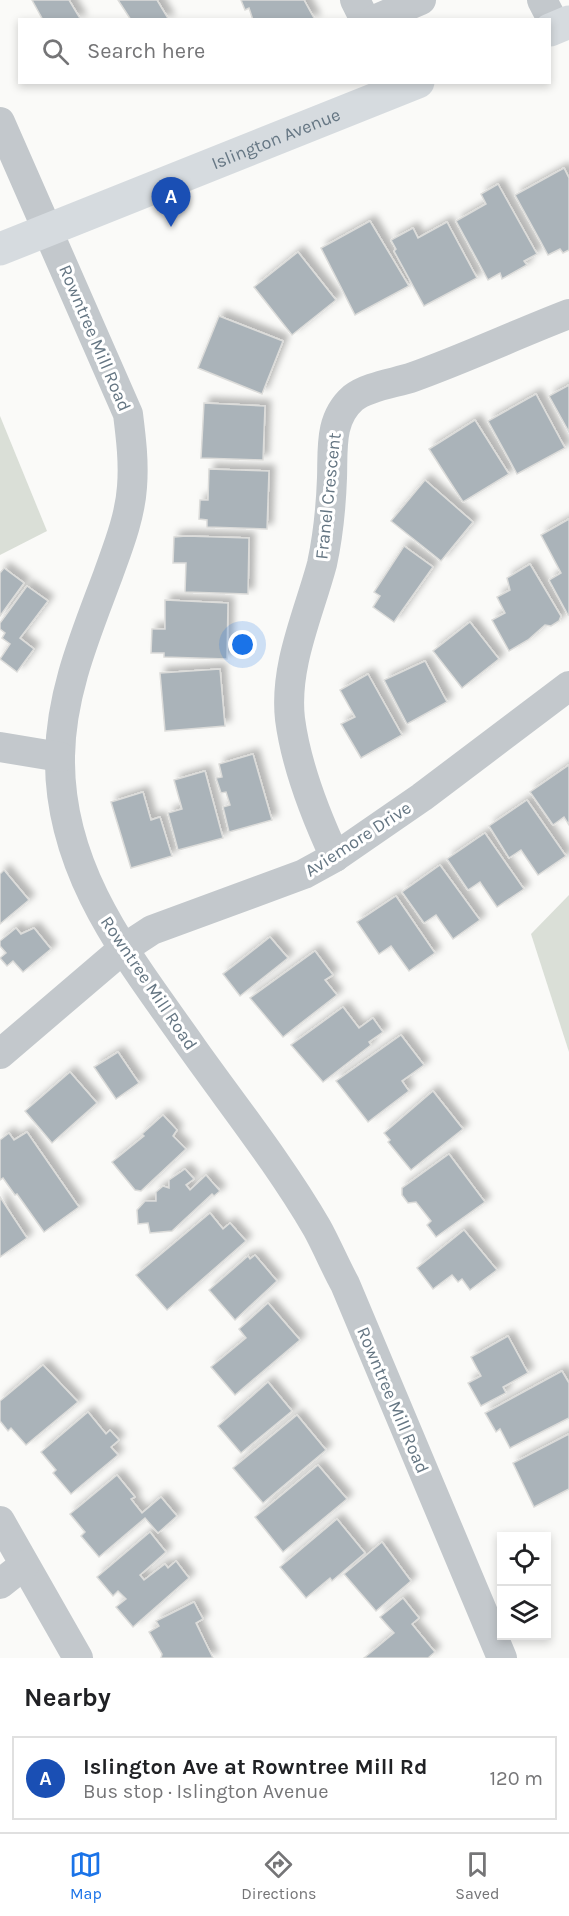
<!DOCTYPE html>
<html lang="en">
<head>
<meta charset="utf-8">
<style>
	:root { --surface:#fff; --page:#f2f2f2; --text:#202124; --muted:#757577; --line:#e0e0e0; --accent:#1a73e8 }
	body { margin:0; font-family:Karla,sans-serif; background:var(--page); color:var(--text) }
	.controls { position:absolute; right:18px; bottom:18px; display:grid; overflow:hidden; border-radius:0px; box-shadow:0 3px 9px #0003 }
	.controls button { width:54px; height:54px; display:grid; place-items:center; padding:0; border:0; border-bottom:2px solid var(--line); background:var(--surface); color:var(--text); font:30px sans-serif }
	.you { position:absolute; left:243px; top:645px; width:21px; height:21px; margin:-15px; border:4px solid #fff; border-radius:50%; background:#1a73e8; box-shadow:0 0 0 9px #1a73e833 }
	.badge { display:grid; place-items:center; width:39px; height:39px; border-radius:50%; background:var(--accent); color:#fff; font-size:20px; font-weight:700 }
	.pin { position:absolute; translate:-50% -50px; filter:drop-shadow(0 2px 3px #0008) }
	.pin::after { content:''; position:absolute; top:32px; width:21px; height:18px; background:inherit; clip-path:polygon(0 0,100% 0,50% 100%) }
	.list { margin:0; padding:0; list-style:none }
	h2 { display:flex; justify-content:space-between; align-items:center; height:78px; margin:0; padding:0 24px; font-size:26px }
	h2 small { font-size:20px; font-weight:400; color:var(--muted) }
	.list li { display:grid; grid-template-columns:39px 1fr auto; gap:18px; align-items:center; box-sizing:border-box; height:84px; margin:0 12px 12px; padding:0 12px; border:2px solid var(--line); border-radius:0px }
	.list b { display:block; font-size:22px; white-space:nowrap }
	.list p { margin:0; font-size:20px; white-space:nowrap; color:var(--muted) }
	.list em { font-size:20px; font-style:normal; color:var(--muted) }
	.icon { flex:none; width:33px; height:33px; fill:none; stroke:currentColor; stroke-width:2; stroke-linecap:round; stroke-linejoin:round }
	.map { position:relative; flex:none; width:569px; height:1658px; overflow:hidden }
	.search { position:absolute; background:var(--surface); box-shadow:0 3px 9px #0003; left:18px; right:18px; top:18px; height:66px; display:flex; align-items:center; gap:15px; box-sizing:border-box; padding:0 21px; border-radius:0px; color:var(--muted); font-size:22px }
	.sheet { height:174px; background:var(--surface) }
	nav { display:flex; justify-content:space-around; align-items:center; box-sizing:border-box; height:84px; border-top:2px solid var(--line); background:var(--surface); font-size:16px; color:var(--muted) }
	nav a { display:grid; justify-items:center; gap:3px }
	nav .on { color:var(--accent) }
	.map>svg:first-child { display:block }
	.green { fill:#dadfd7 }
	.building { fill:#aab3b9; stroke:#dcdcda; stroke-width:1.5; filter:url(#shadow) }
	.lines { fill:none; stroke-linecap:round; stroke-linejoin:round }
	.minor { stroke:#c3c8cc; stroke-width:30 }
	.major { stroke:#d6dbdf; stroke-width:33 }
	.labels { text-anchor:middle; stroke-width:6; stroke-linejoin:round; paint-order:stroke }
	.street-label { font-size:18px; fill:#657683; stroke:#fff }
</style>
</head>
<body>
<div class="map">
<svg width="569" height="1658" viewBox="0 0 569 1658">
	<defs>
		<filter id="shadow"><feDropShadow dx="5.5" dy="-5.5" stdDeviation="3" flood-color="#0004"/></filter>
	</defs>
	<rect width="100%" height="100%" fill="#fafaf8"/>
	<g class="green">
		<path d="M0,416L47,531L0,555Z"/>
		<path d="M569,895V1052L531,934Z"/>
	</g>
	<g class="building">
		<path d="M32,0H69L81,20H43Z"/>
		<path d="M118,0H157L169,20H131Z"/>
		<path d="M241,0H304L315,20H253L249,8L245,10Z"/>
		<path d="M564,168L569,178V250L563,253L560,249L548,255L515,195Z"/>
		<path d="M498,184L537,254L524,261L527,265L502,279L500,273L488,280L456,221L486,204L481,194Z"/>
		<path d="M370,221L409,286L355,315L321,248Z"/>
		<path d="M447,222L477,278L424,306L394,251L396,249L391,240L413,228L418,238Z"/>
		<path d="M298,252L336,300L292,335L254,287Z"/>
		<path d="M219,316L283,341L262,394L198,368Z"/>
		<path d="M569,385V432L549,396Z"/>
		<path d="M536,394L565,448L517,474L488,421Z"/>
		<path d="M204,403L265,406L263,460L201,458Z"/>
		<path d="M475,420L509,474L463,502L429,449Z"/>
		<path d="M209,469L269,471L267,529L207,527V520L199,519L200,500H208Z"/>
		<path d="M425,480L473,522L441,561L391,521Z"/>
		<path d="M569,519V615H568L549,580L561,573L541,535Z"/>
		<path d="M186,536L249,538L248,594L185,592L186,563H173L174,537Z"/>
		<path d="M404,546L433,567L394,622L373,607L380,596L374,592Z"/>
		<path d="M530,564L561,616L559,621L551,626L545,625L528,640L509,651L492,620L505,613L497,597L510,590L507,578Z"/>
		<path d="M4,568L24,583L0,616V573Z"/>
		<path d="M27,586L48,601L20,638L34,649L17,672L0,659L10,644L2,638L5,633L0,629V623Z"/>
		<path d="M165,600L228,603L227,659L164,657V653H151L152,629H165Z"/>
		<path d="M470,622L499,659L462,688L433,651Z"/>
		<path d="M425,661L447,702L407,724L384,680Z"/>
		<path d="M220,669L225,726L165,731L160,673Z"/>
		<path d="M368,674L402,735L361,758L341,724L355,717L340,690Z"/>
		<path d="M253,754L272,820L229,832L223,807L230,805L226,792L221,793L216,778L222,777L219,764Z"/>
		<path d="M569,765V825L564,817L553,825L530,792Z"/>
		<path d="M205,771L223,838L178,850L168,813L182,809L174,780Z"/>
		<path d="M143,792L151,820L160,817L172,856L131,868L111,802Z"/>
		<path d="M527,800L566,856L538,875L521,850L509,858L489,826Z"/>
		<path d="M485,833L524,889L497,907L480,882L468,890L447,859Z"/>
		<path d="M440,865L480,920L453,939L436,915L424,923L402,892Z"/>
		<path d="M4,870L29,900L0,924V874Z"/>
		<path d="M396,896L435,953L409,971L391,946L379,954L357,922Z"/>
		<path d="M16,928L21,934L34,928L51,949L23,972L13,961L7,966L0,958L6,953L0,946V941Z"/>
		<path d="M270,937L288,958L240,996L223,974Z"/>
		<path d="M315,951L333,975L325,980L337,995L283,1037L250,998Z"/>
		<path d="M343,1007L359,1028L373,1018L383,1032L369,1042L371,1045L323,1082L291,1045Z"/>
		<path d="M401,1035L424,1065L402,1081L409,1091L368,1122L336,1081Z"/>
		<path d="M118,1052L139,1083L116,1099L94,1067Z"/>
		<path d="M70,1072L97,1103L52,1143L25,1111Z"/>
		<path d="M433,1091L463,1129L411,1170L388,1142L390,1140L384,1133Z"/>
		<path d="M163,1115L177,1130L173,1136L186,1149L141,1191L135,1190L112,1162L144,1136L142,1134Z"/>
		<path d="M27,1132L79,1207L44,1232L17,1194L15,1195L3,1178L0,1180V1140L9,1133L14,1140Z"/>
		<path d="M449,1154L485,1202L436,1237L427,1225L431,1221L416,1202L408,1203L402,1195V1188Z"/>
		<path d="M185,1169L194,1179L186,1185L190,1190L206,1175L220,1191L214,1196L212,1194L172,1231L150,1233L148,1223L138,1224L137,1210L145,1201H156V1192L163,1186L169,1188V1180Z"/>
		<path d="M0,1197L27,1238L0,1257Z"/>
		<path d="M210,1213L223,1229L230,1223L246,1241L167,1310L136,1275Z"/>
		<path d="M464,1230L497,1270L470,1290L462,1279L458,1282L452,1275L433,1289L417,1268Z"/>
		<path d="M255,1255L277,1281L235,1320L209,1290L248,1256L250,1259Z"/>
		<path d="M268,1303L300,1340L235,1395L211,1367L246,1338L239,1329Z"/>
		<path d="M508,1336L528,1373L503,1387L506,1393L481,1406L468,1383L481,1376L471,1357Z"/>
		<path d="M43,1365L78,1402L26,1445L11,1428L8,1431L0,1421V1401Z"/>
		<path d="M562,1371L569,1383V1418L510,1448L500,1429L496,1432L485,1413Z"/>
		<path d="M268,1382L292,1411L241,1453L218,1426Z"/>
		<path d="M88,1412L106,1434L110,1430L119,1440L111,1447L118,1455L71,1494L53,1473L56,1470L41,1452Z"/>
		<path d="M297,1415L326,1450L263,1503L233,1468Z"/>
		<path d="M569,1434V1489L534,1507L513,1463Z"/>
		<path d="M318,1465L347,1499L283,1552L255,1517Z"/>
		<path d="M117,1475L135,1497L131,1499L142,1513L161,1497L177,1516L158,1533L145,1518L99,1557L81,1536L85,1532L70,1514Z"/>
		<path d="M337,1519L365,1553L332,1581L330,1578L306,1598L280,1567Z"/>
		<path d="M150,1532L166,1552L140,1575L144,1580L165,1564L168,1568L176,1561L189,1578L133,1627L116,1607L126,1599L118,1591L113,1596L97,1577Z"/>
		<path d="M382,1542L411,1581L376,1611L344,1574Z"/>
		<path d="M403,1598L419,1618L412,1624L435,1652L428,1658H364L394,1633L380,1617Z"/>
		<path d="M194,1602L203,1619L196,1623L213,1658H161L162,1654L149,1632L159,1626L156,1621Z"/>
	</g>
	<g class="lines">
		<g class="minor">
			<path d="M355,0L365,20"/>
			<path d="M542,0L556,27"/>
			<path d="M374,20L421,0"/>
			<path d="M0,122L128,414C131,438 134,462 132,487C130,517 118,547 108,575C86,634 61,692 60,756C58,873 130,959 193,1049C235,1108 281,1166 317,1228C327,1246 335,1266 345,1284L502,1658"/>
			<path d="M0,747L60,757"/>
			<path d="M335,857C315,814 296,765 290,719C284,666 309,613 322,564C328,536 331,506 332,478C333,449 329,419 353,398C368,386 396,383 413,377C466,358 517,334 569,314"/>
			<path d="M0,1054L123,949L152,930L304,874L335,857L422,797L569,686"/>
			<path d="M0,1521L78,1658"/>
			<path d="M0,1584L24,1565"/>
		</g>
		<g class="major">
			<path d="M550,30L569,22"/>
			<path id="s1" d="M0,249L418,82"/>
		</g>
	</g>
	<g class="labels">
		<g class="street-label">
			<text dy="6" stroke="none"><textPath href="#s1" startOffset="297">Islington Avenue</textPath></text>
			<text transform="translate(95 338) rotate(67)" y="6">Rowntree Mill Road</text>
			<text transform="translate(328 496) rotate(-84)" y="6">Franel Crescent</text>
			<text transform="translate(358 839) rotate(-33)" y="6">Aviemore Drive</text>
			<text transform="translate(149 983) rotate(56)" y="6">Rowntree Mill Road</text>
			<text transform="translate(393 1400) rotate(67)" y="6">Rowntree Mill Road</text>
		</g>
	</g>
</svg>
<div class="controls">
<button><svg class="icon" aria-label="locate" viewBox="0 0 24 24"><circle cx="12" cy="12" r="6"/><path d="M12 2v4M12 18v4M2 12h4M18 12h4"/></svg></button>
<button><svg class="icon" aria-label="layers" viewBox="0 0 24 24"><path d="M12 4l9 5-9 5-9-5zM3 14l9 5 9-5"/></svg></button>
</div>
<div class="you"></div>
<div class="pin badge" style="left:171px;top:227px;background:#1a4fb4">A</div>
<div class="search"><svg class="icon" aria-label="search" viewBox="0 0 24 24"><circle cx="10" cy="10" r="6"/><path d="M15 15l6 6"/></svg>Search here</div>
</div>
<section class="sheet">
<h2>Nearby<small></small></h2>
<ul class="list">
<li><span class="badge" style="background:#1a4fb4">A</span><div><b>Islington Ave at Rowntree Mill Rd</b><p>Bus stop · Islington Avenue</p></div><em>120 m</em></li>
</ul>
</section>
<nav>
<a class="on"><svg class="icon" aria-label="map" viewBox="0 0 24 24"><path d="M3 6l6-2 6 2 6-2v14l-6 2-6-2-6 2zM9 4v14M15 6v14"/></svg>Map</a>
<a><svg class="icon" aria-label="directions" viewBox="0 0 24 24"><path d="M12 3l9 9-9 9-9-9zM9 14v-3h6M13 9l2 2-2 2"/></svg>Directions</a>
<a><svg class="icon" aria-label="saved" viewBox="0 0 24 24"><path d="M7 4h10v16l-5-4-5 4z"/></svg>Saved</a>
</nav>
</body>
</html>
